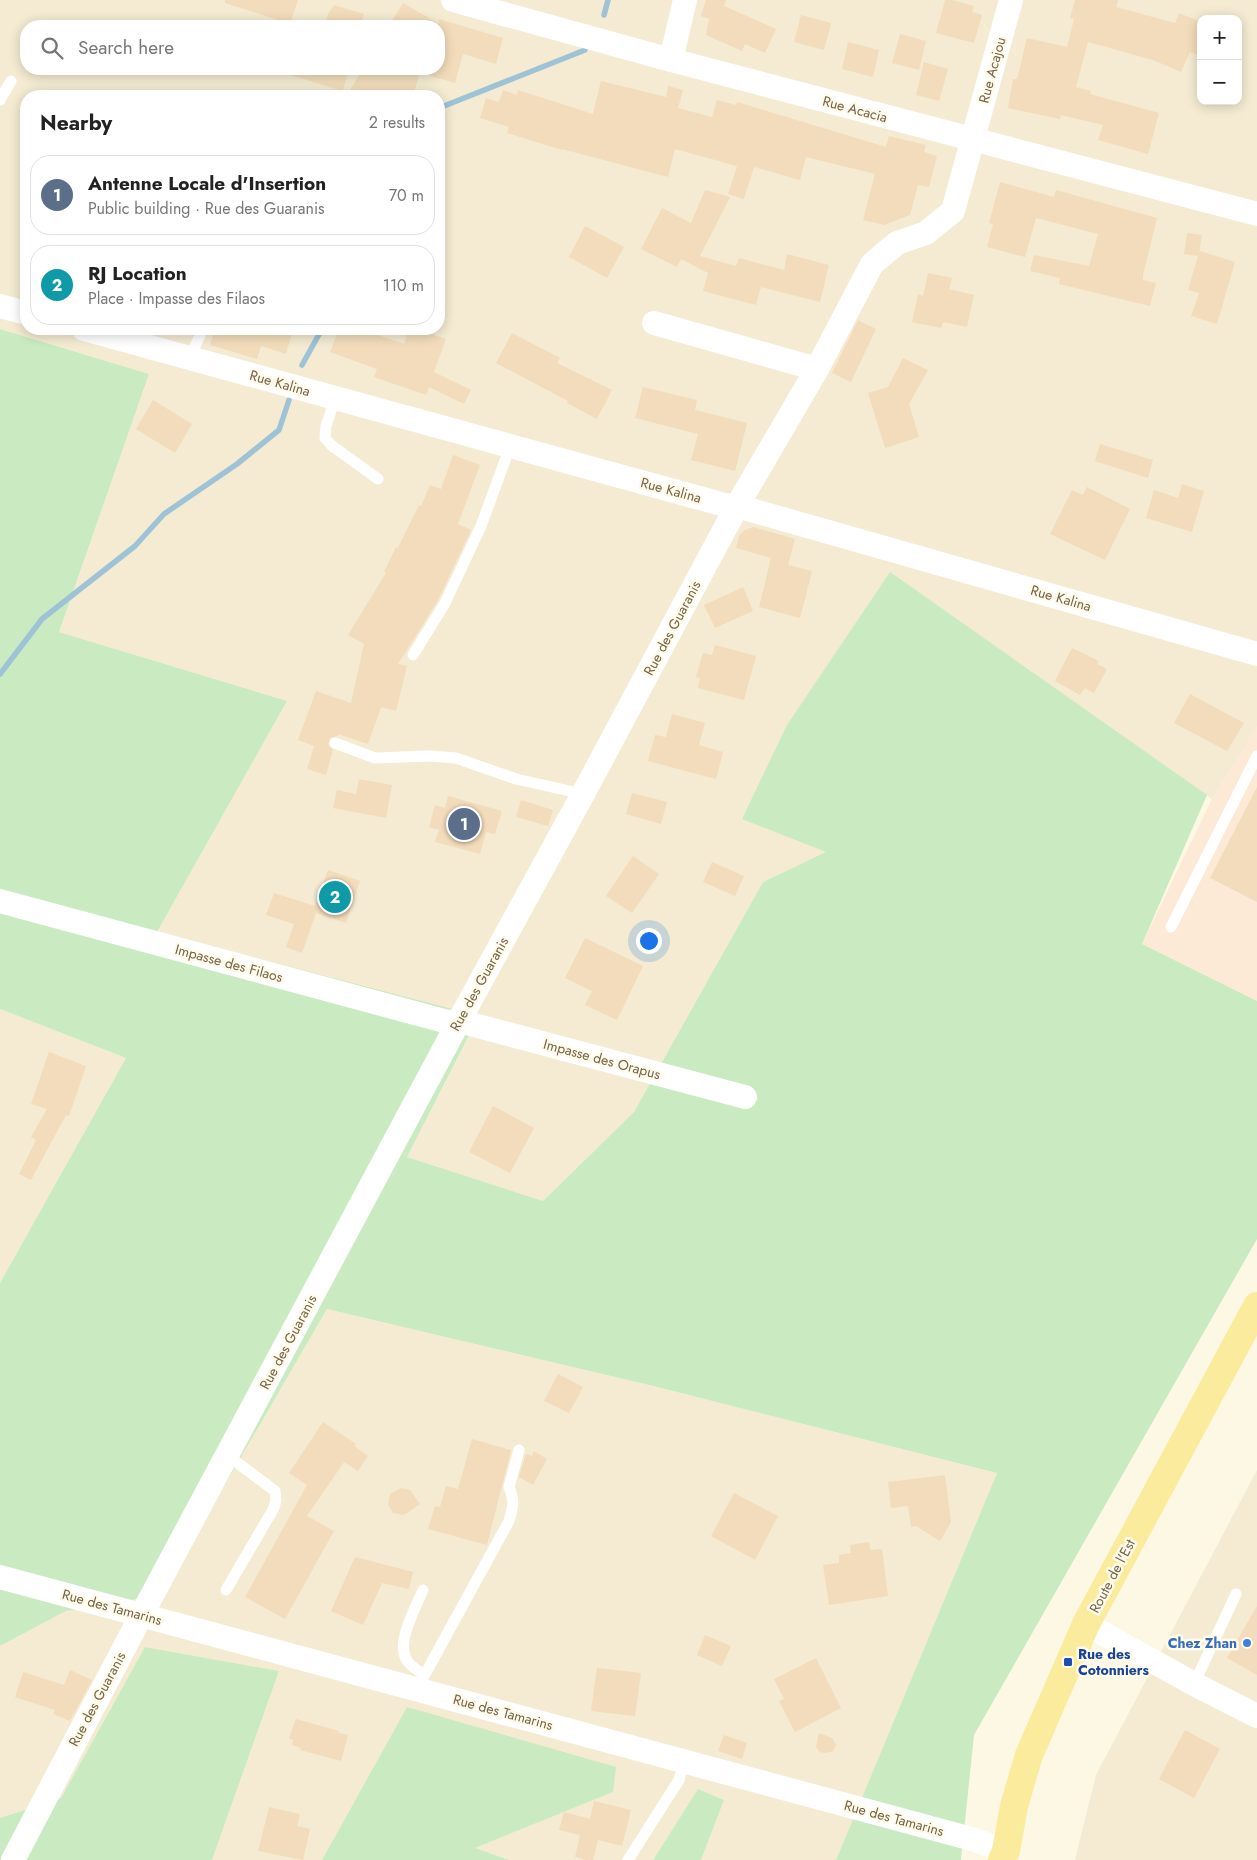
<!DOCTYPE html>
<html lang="en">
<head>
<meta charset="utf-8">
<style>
	:root { --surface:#fff; --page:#f6f6f6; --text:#222; --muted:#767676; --line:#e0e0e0; --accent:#7a5234 }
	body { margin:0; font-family:Jost,sans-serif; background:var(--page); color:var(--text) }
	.controls { position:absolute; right:15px; top:15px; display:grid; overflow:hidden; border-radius:10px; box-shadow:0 2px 12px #0003 }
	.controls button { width:45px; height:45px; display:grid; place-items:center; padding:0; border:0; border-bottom:1px solid var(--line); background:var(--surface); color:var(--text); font:25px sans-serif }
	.you { position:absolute; left:648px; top:940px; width:18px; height:18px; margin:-12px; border:4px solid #fff; border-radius:50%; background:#1a73e8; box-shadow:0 0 0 8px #1a73e833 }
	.badge { display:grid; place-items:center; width:32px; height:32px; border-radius:50%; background:var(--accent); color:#fff; font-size:16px; font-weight:700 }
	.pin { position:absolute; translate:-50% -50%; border:2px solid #fff; box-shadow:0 1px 5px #0006 }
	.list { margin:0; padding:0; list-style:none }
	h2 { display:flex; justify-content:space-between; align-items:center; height:65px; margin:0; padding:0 20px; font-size:21px }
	h2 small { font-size:16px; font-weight:400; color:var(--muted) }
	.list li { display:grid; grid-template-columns:32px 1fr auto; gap:15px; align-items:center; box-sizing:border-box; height:80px; margin:0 10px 10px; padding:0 10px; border:1px solid var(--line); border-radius:20px }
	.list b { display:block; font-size:19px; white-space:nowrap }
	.list p { margin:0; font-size:16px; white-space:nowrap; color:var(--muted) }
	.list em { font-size:16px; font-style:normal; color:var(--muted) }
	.icon { flex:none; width:28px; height:28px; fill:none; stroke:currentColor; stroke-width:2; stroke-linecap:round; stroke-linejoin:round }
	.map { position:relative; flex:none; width:1257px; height:1860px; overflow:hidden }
	.search { position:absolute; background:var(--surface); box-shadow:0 2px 12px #0003; left:20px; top:20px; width:425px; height:55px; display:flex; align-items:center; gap:12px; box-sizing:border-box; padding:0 18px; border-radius:20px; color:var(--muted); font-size:19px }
	.panel { position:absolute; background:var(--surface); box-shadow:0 2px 12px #0003; left:20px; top:90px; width:425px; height:245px; border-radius:20px }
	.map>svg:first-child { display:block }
	.residential { fill:#f4ebd2; fill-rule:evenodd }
	.commercial { fill:#fcead7 }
	.green { fill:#caeac2 }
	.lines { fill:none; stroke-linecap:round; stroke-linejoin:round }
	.stream { stroke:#9ec3d7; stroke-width:5.5 }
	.building { fill:#f2dcbb }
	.lane { stroke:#fff; stroke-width:11 }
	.street { stroke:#fff; stroke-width:24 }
	.primary { stroke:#fbeb9c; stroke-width:28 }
	.shop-dot { fill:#3f7fe0; stroke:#fffbea; stroke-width:2 }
	.transit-dot { fill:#1a4fb4; stroke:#fffbea; stroke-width:2 }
	.labels { text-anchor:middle; stroke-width:5; stroke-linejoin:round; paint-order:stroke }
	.street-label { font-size:14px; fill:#746249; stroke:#fffbea }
	.shop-label { font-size:14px; font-weight:bold; fill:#366cbe; stroke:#fffbea; text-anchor:end }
	.transit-label { font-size:14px; font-weight:bold; fill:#164399; stroke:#fffbea; text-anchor:start }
</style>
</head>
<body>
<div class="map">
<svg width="1257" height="1860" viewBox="0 0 1257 1860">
	<rect width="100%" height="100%" fill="#fcf8e4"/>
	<g class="residential">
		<path d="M0,0H1257V727L1212,799L890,573L742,818L827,852L763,882L634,1112L543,1201L407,1157L479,1017L157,932L287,701L59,632L149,374L0,329ZM1201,19H1238V101H1201ZM26,26H439V69H26ZM26,96H439V329H26Z"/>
		<path d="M0,1009L126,1058L0,1283Z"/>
		<path d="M327,1309L649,1385L997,1473L836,1860H701L724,1800L698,1789L653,1860H509L474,1848L613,1792L407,1707L322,1860H212L279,1671L145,1647L61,1798L0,1818V1646L66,1611L161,1595Z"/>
		<path d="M1257,1470V1860H1075L1096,1775Z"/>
	</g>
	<path class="commercial" d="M1257,727V1001L1142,944L1212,799Z"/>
	<g class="green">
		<path d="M0,329L149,374L59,632L287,701L157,932L479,1016L407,1157L543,1201L634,1112L763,882L826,852L742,819L787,725L890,572L1207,795L1142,944L1257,1001V1239L974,1735L961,1860H836L997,1473L649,1385L327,1309L161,1595L66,1611L0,1646V1283L126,1058L0,1009Z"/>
		<path d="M145,1647L279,1671L212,1860H0V1818L61,1798Z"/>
		<path d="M407,1707L616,1767L613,1792L475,1848L509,1860H322Z"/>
		<path d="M698,1789L724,1800L701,1860H653Z"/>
	</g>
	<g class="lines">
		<g class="stream">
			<path d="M604,15L608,0"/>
			<path d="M439,108L585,50"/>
			<path d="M302,365L322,329"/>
			<path d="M0,674L42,619L135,546L164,514L237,464L279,430L289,400"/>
		</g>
	</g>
	<g class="building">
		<path d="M225,0H298L290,24L225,3Z"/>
		<path d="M706,0H726L724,6L776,29L765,53L745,44L742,51L706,35L709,19L701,16Z"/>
		<path d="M945,0H952L974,6L972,12L982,15L974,43L936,33Z"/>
		<path d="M1075,0H1118L1116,7L1175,23L1179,13L1201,22V56L1190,52L1181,72L1153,60L1088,42L1076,87L1091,91L1090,94L1159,113L1148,154L1098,140L1103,125L1061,115L1060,119L1008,108L1013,79H1017L1027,38L1067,47L1074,19L1070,18Z"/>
		<path d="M403,3L439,24V19L503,38L496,64L463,54L455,83L424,74L427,69H439V26H389Z"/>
		<path d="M334,5L364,14L361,26H325L328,14Z"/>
		<path d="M801,15L831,23L824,50L794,42Z"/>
		<path d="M900,34L926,41L919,70L892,63Z"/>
		<path d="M848,42L879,50L873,77L842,69Z"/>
		<path d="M924,62L948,69L939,101L916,95Z"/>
		<path d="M284,69H349L343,91L284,73Z"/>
		<path d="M363,69H421L413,96H373L350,90Z"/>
		<path d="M601,81L666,97L668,86L683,90L678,108L712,117L717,100L736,105L737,102L886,147L889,136L926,145L924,152L937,156L929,187L918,185L910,215L884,225L863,220L875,174L806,157L800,180L754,167L744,199L728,194L737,166L675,149L668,177L562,149V150L507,133L509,127L480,118L486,98L499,102L503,90L517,95L518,90L593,114Z"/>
		<path d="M1000,182L1054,197L1056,190L1157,218L1143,275V280L1156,283L1150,306L1059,284L1060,278L1030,271L1034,255L1089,266L1098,234L1036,218L1025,257L987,247L993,224L989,223Z"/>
		<path d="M705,190L730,197L700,256L736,266L739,258L784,270L787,254L829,265L820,302L761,287L756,305L703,291L708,273L681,259L677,267L641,249L662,208L691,223Z"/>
		<path d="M585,226L624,247L607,278L569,257Z"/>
		<path d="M1187,233L1202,235L1199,253L1200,251L1235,262L1217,324L1191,316L1199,293L1188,290L1198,256L1184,254Z"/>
		<path d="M928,273L952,278L949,289L974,295L967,327L943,322L941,328L912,322L918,294L923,296Z"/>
		<path d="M858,320L876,329L851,382L832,373Z"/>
		<path d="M215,329H293L286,354L261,346L257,359L210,345Z"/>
		<path d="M339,329H370L369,332L404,344L409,329H417L446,339L434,372L471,390L464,404L429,387L426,395L374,377L377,369L330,352Z"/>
		<path d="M512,333L560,358L557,363L612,390L597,419L567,403L568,401L496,363Z"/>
		<path d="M903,358L928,370L909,404L919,437L885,448L868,393L888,387Z"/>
		<path d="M643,387L697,400L695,410L747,423L735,471L691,460L698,434L635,418Z"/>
		<path d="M153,400L192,424L175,453L136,429Z"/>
		<path d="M1100,444L1153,460L1148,478L1095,461Z"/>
		<path d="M453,455L480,465L458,524L471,530L438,600L398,664L407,666L396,711L381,707L368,744L338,734V736L330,738L328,745L333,750L326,775L307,769L314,746L298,740L316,691L351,703L364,644L348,635L386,573L384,572L396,547L398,548L419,505L421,506L430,485L441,489Z"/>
		<path d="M1182,484L1204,491L1192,532L1146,518L1154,490L1178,498Z"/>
		<path d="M1087,487L1130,509L1105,560L1050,534L1072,490L1083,495Z"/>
		<path d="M753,527L795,539L788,565L812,571L800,618L759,607L771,558L736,548L739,536L745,530Z"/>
		<path d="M743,587L753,611L715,628L704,605Z"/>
		<path d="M715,645L756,656L744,700L698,688L700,678L696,677L703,653L712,655Z"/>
		<path d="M1072,648L1099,661L1097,664L1107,669L1094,693L1085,688L1080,695L1055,681Z"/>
		<path d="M1190,694L1244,723L1227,751L1174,723Z"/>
		<path d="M672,714L705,723L699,745L723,752L716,779L648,761L655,735L666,737Z"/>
		<path d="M359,779L392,785L386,818L333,808L337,790L356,794Z"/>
		<path d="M1257,787V902L1210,878Z"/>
		<path d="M632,793L667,802L661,824L626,814Z"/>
		<path d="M448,796L502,811L495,834L486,832L480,854L435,842L439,830L429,827L435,805L445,808Z"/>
		<path d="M521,800L553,810L548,826L516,817Z"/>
		<path d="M633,856L659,874L632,913L606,896Z"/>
		<path d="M712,862L744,876L735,896L703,882Z"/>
		<path d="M328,870L360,881L346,923L316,913L302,953L286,947L294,924L266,915L274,893L315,906Z"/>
		<path d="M585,938L643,966L617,1020L585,1005L592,991L565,978Z"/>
		<path d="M49,1052L86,1066L69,1116L66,1115L31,1180L19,1174L36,1140L31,1137L47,1109L31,1104Z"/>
		<path d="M493,1106L534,1128L510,1173L469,1152Z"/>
		<path d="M558,1374L583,1387L569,1413L544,1401Z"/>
		<path d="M323,1422L356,1444L354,1446L368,1456L358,1471L344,1462L307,1516L334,1531L285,1619L245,1597L307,1485L289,1473Z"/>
		<path d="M472,1439L511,1450L487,1545L428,1529L435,1506L440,1507L446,1486L458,1489Z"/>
		<path d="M534,1451L547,1459L533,1485L519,1477L526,1454L532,1456Z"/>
		<path d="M945,1475L951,1522L940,1541L916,1526L911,1527L908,1506L891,1508L888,1482Z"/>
		<path d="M401,1488L410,1490L420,1504L404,1515L393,1513L388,1504L390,1494Z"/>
		<path d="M734,1493L778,1516L755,1560L711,1536Z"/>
		<path d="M869,1542L870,1550L882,1549L888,1596L829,1605L823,1565L839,1563V1555L851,1553L850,1545Z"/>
		<path d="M355,1557L413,1572L409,1589L382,1583L363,1625L331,1611Z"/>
		<path d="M1257,1606V1675L1227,1658Z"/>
		<path d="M705,1635L731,1646L722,1666L697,1655Z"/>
		<path d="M816,1658L841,1708L795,1732L779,1701L784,1699L774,1679Z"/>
		<path d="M597,1668L641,1673L635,1716L591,1711Z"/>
		<path d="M70,1670L92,1680L70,1721L53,1714L55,1710L15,1697L23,1672L64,1685Z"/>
		<path d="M296,1719L339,1731V1733L348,1735L341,1761L300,1750L301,1748L292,1745L293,1740L289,1738Z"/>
		<path d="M1185,1730L1220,1749L1194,1798L1159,1779Z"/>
		<path d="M819,1733L832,1738L836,1745L833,1751L826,1753L820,1752L816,1747Z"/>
		<path d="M724,1735L747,1743L742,1759L718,1751Z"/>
		<path d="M594,1801L631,1810L622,1846L598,1840L593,1860H586L575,1857L580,1835L559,1830L564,1812L590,1819Z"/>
		<path d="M269,1807L300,1814L297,1826L310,1829L303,1860L258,1851Z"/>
	</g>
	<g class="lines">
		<g class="lane">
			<path d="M0,100L11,81"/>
			<path d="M190,357L203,329"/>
			<path d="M335,399L326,426L325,438L331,445L378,479"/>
			<path d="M413,655L445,603L481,526L510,447"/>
			<path d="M335,743L375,758L430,756L456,758L516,779L583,794"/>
			<path d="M1171,927L1257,756"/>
			<path d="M226,1590L274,1508L276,1500L275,1491L227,1455"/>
			<path d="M423,1590C416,1607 394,1645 408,1662C412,1667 419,1671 424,1675"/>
			<path d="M1194,1684L1236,1594"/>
			<path d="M417,1689L509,1521C513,1508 515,1500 509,1487L519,1450"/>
			<path d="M628,1860L679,1780L684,1761"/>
		</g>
		<g class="street">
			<path d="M453,0L671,60L1257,214"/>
			<path d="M671,60L685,0"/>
			<path d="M0,306L26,313"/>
			<path d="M654,323L817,369"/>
			<path d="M84,329L725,505L737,506L1257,654"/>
			<path d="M0,901L448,1022L459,1021L745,1097"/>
			<path d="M0,1577L972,1839L1006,1851"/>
			<path d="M1086,1624L1194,1684L1257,1716"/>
			<path d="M13,1860L142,1614L459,1021L583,794L737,506L817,369L872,264L897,243L926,233L953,211L1011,0"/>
		</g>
		<path class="primary" d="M1002,1860L1006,1851L1014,1806L1029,1755L1086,1624L1257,1306"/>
	</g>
	<circle class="shop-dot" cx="1247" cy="1643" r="5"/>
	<rect class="transit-dot" x="1063" y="1657" width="10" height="10" rx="2.5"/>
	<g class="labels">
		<g class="street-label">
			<text transform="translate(992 70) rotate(-75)" y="5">Rue Acajou</text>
			<text transform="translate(855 109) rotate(15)" y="5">Rue Acacia</text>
			<text transform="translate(280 383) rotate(16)" y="5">Rue Kalina</text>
			<text transform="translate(671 490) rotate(15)" y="5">Rue Kalina</text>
			<text transform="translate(1061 598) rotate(16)" y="5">Rue Kalina</text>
			<text transform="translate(672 628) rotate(-62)" y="5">Rue des Guaranis</text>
			<text transform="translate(229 963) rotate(15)" y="5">Impasse des Filaos</text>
			<text transform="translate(479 984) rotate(-61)" y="5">Rue des Guaranis</text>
			<text transform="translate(602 1059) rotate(15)" y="5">Impasse des Orapus</text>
			<text transform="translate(288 1342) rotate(-62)" y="5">Rue des Guaranis</text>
			<text transform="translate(1112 1576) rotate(-62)" y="5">Route de l'Est</text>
			<text transform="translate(112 1607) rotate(15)" y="5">Rue des Tamarins</text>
			<text transform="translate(97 1699) rotate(-62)" y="5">Rue des Guaranis</text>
			<text transform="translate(503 1712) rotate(15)" y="5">Rue des Tamarins</text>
			<text transform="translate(894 1818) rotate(15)" y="5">Rue des Tamarins</text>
		</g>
		<g class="shop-label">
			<text x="1237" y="1648">Chez Zhan</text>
		</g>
		<g class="transit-label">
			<text x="1078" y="1659">Rue des<tspan x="1078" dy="16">Cotonniers</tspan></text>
		</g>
	</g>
</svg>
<div class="controls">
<button>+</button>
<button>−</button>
</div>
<div class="you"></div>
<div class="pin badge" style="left:464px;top:824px;background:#5c6f8a">1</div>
<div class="pin badge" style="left:335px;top:897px;background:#0f9aa8">2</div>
<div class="search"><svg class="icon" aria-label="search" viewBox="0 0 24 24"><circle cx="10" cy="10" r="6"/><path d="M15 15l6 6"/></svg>Search here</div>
<section class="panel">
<h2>Nearby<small>2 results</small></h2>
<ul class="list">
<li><span class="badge" style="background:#5c6f8a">1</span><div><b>Antenne Locale d'Insertion</b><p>Public building · Rue des Guaranis</p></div><em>70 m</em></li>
<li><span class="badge" style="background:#0f9aa8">2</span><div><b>RJ Location</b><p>Place · Impasse des Filaos</p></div><em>110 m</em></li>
</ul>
</section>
</div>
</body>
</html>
